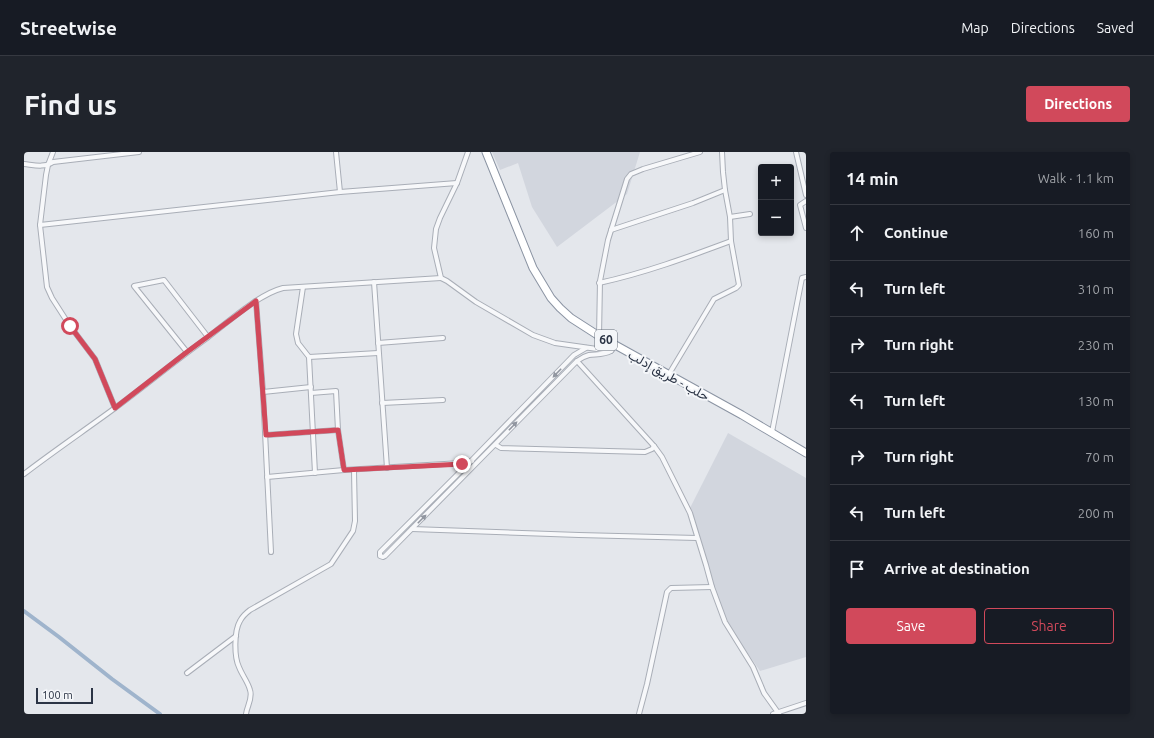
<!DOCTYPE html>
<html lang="en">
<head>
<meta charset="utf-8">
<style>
	:root { --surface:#171b24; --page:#20242c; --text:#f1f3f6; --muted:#9ea1a6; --line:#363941; --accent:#d1495b }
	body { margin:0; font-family:Ubuntu,Vazirmatn,sans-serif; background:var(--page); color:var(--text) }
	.controls { position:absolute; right:12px; top:12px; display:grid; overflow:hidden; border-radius:4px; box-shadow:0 2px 6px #0003 }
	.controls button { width:36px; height:36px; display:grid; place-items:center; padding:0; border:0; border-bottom:1px solid var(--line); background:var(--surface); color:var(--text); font:20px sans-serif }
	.scale { position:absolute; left:12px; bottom:10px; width:57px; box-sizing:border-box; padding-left:4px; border:2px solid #2b3445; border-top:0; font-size:11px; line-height:14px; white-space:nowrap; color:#2b3445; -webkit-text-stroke:3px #f4f6f9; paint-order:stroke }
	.stop { position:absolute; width:12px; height:12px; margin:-9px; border:3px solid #d1495b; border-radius:50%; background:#fff }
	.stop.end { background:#d1495b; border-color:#fff; box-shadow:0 1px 4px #0008 }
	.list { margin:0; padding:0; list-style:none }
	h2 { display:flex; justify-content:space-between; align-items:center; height:52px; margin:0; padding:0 16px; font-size:17px }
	h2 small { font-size:13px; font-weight:400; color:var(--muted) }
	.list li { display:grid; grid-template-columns:26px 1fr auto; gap:12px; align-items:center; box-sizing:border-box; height:56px; padding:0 16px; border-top:1px solid var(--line) }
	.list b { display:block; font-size:15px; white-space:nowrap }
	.list em { font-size:13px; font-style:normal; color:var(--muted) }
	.actions { display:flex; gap:8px; padding:12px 16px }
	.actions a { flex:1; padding:9px 0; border:1px solid var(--accent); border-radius:4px; text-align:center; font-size:14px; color:var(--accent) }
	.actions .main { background:var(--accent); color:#fff }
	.icon { flex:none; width:22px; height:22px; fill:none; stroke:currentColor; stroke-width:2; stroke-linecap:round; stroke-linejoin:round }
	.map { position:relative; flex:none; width:782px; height:562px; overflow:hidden; border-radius:4px }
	header { display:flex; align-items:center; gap:24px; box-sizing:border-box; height:56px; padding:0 20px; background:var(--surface); border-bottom:1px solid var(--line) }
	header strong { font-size:19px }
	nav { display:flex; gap:22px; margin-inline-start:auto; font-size:14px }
	.intro { display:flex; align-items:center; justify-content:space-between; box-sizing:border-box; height:96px; padding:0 24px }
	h1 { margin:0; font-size:28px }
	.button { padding:10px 18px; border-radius:4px; background:var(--accent); color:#fff; font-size:14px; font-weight:700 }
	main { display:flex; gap:24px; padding:0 24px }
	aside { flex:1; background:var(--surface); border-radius:4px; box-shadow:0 2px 6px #0003 }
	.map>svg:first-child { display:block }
	.built { fill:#d2d6de }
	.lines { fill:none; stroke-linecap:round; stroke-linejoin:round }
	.canal { stroke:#9fb4cc; stroke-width:4 }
	.minor-casing { stroke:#a9aeb7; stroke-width:6 }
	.trunk-casing { stroke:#8b94a3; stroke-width:9 }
	.minor { stroke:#f7f8fa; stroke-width:4 }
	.trunk { stroke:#fff; stroke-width:7 }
	.oneway { fill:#9196a0 }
	.route { stroke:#d1495b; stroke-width:5 }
	.labels { text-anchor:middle; stroke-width:4; stroke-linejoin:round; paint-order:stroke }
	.shield { fill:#f4f6f9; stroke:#676e7b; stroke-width:1 }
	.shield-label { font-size:12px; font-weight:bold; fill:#2b3445 }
	.street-label { font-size:13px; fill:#2b3445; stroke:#f4f6f9 }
</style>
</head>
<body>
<header>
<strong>Streetwise</strong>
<nav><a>Map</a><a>Directions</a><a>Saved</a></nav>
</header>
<div class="intro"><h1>Find us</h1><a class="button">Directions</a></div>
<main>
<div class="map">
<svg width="782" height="562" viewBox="0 0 782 562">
	<rect width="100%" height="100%" fill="#e4e7ec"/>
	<g class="built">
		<path d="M468,0H616L603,42L533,95L508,55L494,11L476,18Z"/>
		<path d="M704,281L782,326V505L736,519L700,467L666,356Z"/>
	</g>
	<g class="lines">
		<path class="canal" d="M0,459L35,485L88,527L136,562"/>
		<defs>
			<g id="minor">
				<path d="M29,0L24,13L22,23L16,73L23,135L28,146L46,174L71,207L91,256"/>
				<path d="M312,0L316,40"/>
				<path d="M444,0L433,31L416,66L412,77L410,96L417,126L423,129L452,150L509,183L531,191L587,199L592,193"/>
				<path d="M772,0L782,43"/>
				<path d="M0,12C10,13 20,16 29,10L115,0"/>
				<path d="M782,49L776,53L782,76"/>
				<path d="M706,65L726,62"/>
				<path d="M16,73L316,40L433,31"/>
				<path d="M587,78L669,51L701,38L699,20L698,0"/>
				<path d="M350,130L363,316"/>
				<path d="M575,131C621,121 664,105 707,89"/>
				<path d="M279,135L272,182L274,191L285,205L291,321"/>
				<path d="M232,149L239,240L247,400"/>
				<path d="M575,184L576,129L584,88L603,27L607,22L619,17L676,0"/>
				<path d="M354,191L419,186"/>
				<path d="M562,196L550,203L448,308L356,400V404L359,405L361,404L553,209C557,206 561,204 565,203C573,202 580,203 587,199"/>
				<path d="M163,200L110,134L140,128L184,185"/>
				<path d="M285,205L354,201"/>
				<path d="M553,209L630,294L638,305L666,361L682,413L688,435L701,470L729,515L740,541L755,562"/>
				<path d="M645,222L690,147L712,136L715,133L707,89L706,65L701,38"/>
				<path d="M239,240L287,235"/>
				<path d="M287,241L312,239L314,278L320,318"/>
				<path d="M358,251L419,248"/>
				<path d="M748,280L778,126L782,125"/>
				<path d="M242,283L314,278"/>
				<path d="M472,293L477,296L621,300L628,297L630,294"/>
				<path d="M0,322C30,299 61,278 91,256C122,233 152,208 183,186C204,170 235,142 259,136L417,126"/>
				<path d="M243,325L320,318L437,311L448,309"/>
				<path d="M388,377L555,383L673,386"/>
				<path d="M163,521L212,484"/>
				<path d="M222,562C223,554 229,546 226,538C224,530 218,523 215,515C210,505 210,479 216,469C218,465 222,461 226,458L307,412L329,379L331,369L330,319"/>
				<path d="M615,562L623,532L643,440L647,436L688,435"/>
				<path d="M749,562L782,551"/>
			</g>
			<path id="trunk" d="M462,0L509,116L527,146L536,156L547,166L575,184L718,263L782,301"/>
		</defs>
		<use href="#minor" class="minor-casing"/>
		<use href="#trunk" class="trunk-casing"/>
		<use href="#minor" class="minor"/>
		<use href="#trunk" class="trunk"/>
	</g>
	<defs><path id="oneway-solid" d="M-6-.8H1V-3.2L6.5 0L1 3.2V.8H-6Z"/></defs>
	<g class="oneway">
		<use href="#oneway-solid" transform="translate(533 221) rotate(134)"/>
		<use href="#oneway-solid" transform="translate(489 274) rotate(-46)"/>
		<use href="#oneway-solid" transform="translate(398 367) rotate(-45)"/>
	</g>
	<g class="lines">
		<path class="route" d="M46,174L71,207L91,256L163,200L232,149L242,283L314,278L320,318L438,312"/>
	</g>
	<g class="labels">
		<rect class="shield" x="571" y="178" width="22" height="20" rx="3"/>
		<g class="shield-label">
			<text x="582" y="192">60</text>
		</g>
		<g class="street-label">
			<text transform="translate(645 223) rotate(29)" y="5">حلب - طريق إدلب</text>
		</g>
	</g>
</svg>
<div class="controls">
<button>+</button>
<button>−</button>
</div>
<div class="scale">100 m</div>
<div class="stop" style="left:46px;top:174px"></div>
<div class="stop end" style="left:438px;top:312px"></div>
</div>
<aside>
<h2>14 min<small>Walk · 1.1 km</small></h2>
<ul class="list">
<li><svg class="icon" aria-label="ahead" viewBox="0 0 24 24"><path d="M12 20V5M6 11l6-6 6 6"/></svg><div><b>Continue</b></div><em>160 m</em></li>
<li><svg class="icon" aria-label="left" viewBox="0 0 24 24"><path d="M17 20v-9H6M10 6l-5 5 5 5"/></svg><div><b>Turn left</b></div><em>310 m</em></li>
<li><svg class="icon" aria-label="right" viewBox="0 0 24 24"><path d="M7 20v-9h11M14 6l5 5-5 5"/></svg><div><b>Turn right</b></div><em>230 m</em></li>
<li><svg class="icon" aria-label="left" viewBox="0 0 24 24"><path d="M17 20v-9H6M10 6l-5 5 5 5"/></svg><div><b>Turn left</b></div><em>130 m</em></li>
<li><svg class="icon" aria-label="right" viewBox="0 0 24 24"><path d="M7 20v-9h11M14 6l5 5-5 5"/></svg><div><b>Turn right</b></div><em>70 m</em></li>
<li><svg class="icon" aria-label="left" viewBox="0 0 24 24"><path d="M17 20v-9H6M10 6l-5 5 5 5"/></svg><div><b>Turn left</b></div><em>200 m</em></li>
<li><svg class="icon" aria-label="arrive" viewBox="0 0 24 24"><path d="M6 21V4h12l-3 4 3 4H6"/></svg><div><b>Arrive at destination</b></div></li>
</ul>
<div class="actions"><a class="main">Save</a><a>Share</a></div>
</aside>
</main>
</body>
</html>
